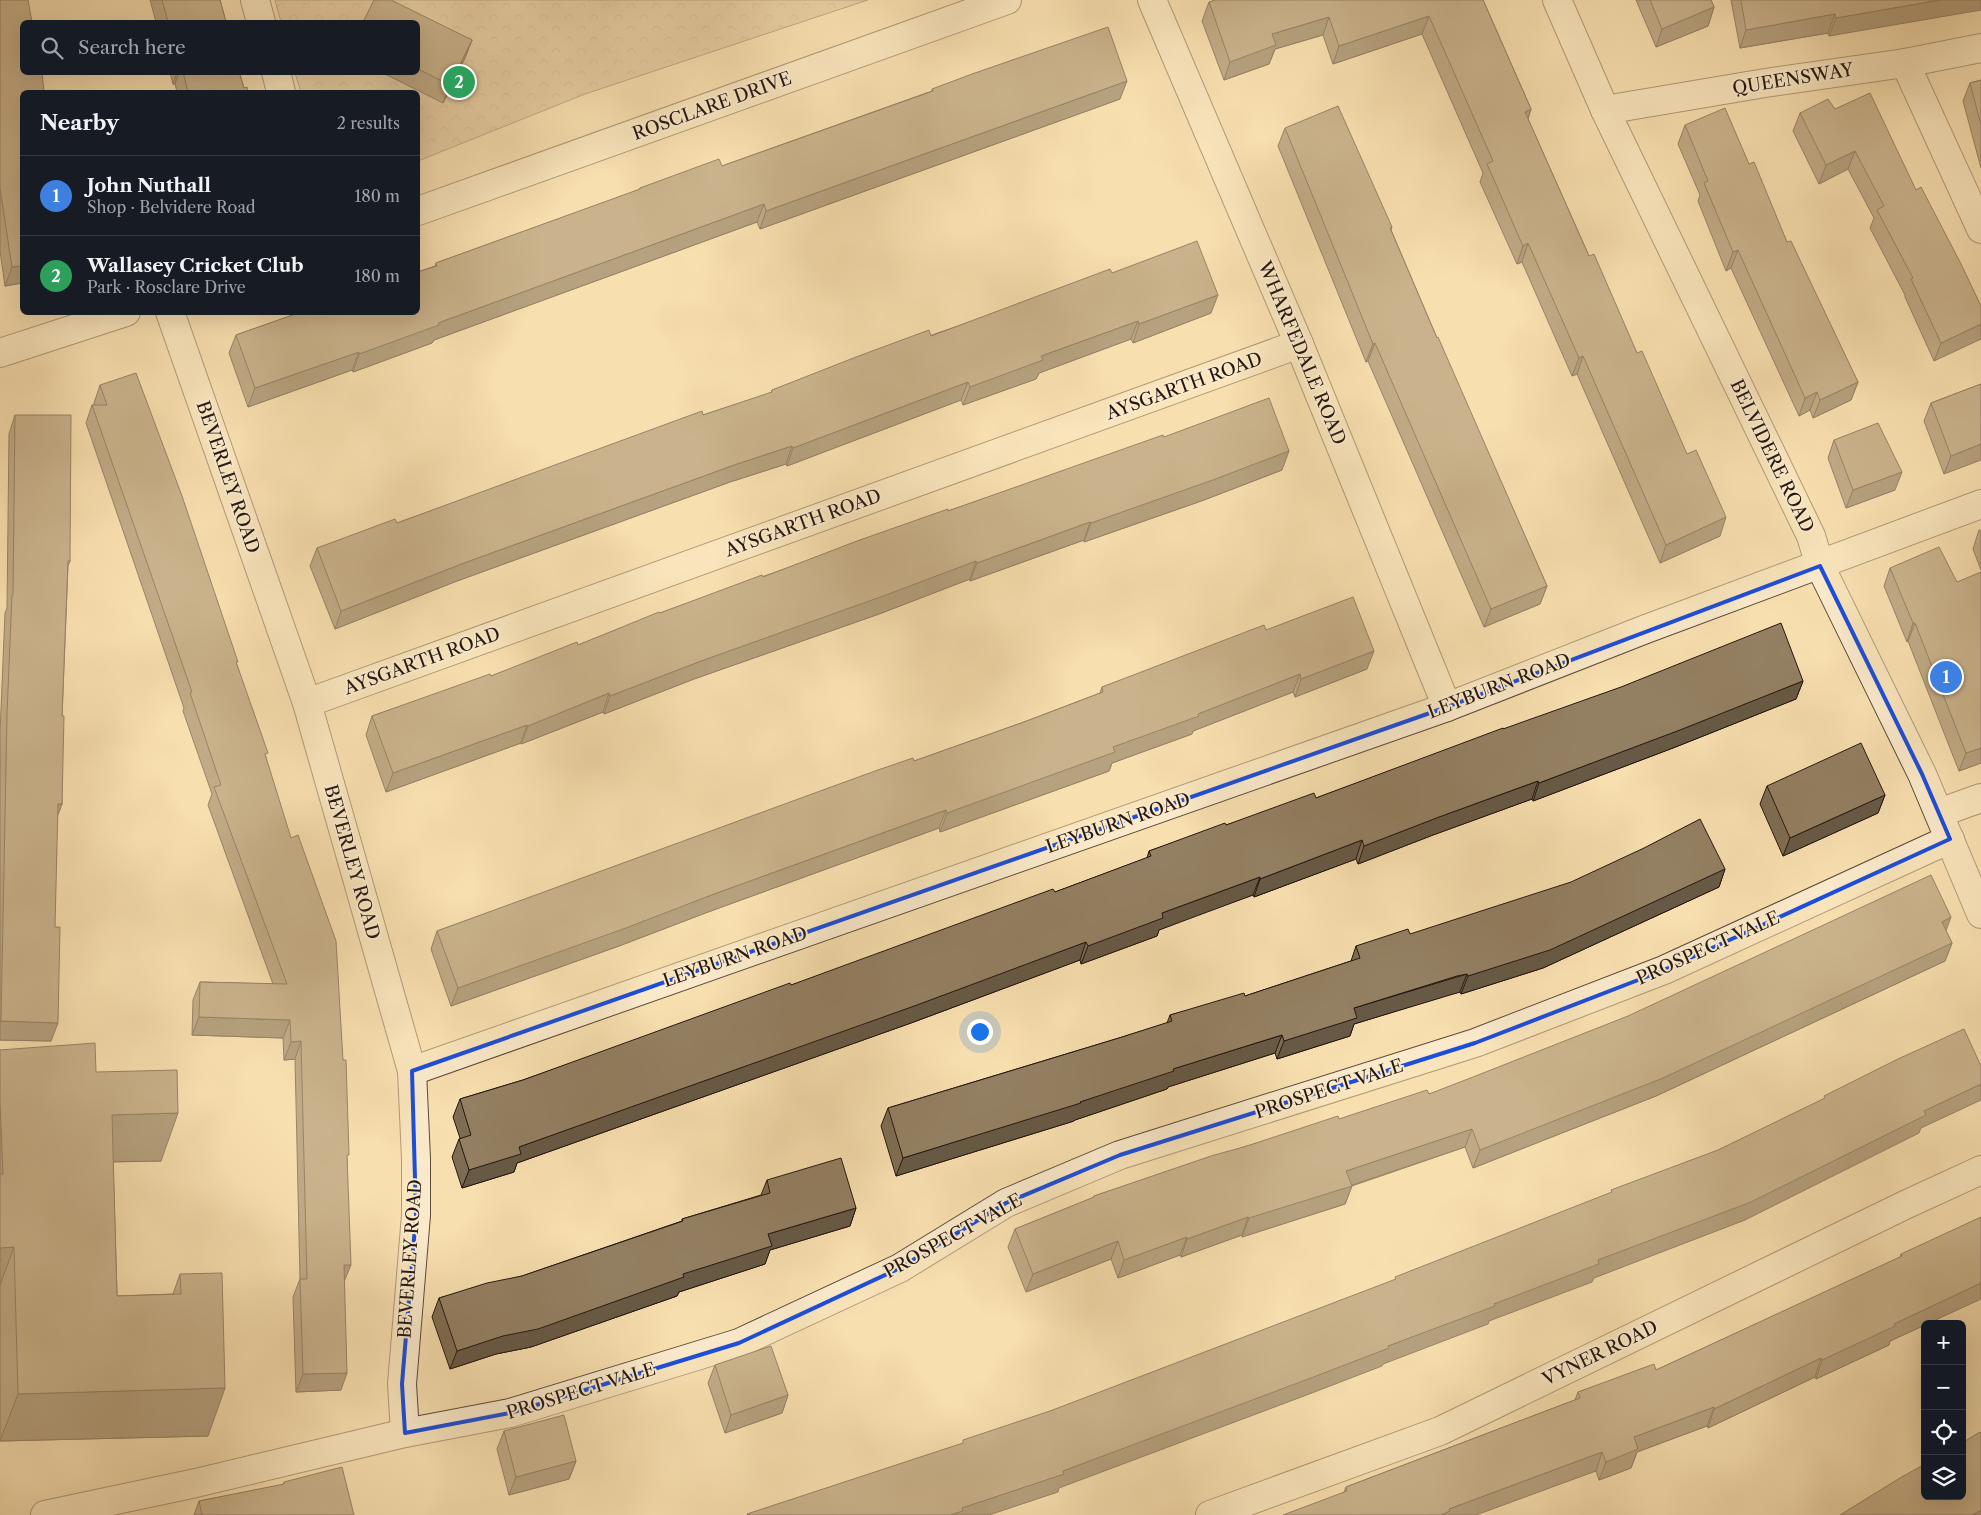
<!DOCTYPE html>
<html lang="en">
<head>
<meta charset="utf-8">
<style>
	:root { --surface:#171b24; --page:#242831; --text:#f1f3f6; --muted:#9ea1a6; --line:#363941; --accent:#c59692 }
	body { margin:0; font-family:"Libre Caslon Text",serif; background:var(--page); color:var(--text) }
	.controls { position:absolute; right:15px; bottom:15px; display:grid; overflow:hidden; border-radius:8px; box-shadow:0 5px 20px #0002 }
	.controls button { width:45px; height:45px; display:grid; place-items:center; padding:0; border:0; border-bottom:1px solid var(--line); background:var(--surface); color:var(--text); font:25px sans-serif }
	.you { position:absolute; left:979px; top:1031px; width:18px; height:18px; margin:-12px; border:4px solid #fff; border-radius:50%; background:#1a73e8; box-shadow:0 0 0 8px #1a73e833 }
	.badge { display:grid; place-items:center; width:32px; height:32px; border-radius:50%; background:var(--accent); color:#fff; font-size:16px; font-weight:700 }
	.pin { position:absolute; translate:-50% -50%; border:2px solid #fff; box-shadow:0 1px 5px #0006 }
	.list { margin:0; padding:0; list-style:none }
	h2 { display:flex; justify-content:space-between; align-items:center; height:65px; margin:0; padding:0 20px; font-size:21px }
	h2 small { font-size:16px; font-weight:400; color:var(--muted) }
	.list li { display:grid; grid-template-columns:32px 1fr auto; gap:15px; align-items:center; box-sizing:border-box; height:80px; padding:0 20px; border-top:1px solid var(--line) }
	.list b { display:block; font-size:19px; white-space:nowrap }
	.list p { margin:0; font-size:16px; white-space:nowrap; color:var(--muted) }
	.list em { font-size:16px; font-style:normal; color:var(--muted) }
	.icon { flex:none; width:28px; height:28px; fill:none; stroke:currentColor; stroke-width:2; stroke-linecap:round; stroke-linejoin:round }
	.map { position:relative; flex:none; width:1981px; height:1515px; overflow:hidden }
	.search { position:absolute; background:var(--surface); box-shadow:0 5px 20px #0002; left:20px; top:20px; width:400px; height:55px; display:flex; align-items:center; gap:12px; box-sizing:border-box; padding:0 18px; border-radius:8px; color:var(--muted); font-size:19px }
	.panel { position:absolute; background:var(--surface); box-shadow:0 5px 20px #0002; left:20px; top:90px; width:400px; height:225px; border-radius:8px }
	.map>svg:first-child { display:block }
	.forest { fill:url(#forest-crowns); stroke:#7c6a52 }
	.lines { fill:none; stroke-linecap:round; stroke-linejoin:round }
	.minor-casing { stroke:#5a4937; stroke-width:30 }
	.minor { stroke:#faeacb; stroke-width:28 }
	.wall { fill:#7e6d54; stroke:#25170f }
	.shaded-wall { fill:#675945; stroke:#25170f }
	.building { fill:#937f62; stroke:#25170f }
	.marked { fill:none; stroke:#1d4ed8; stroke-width:4; stroke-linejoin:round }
	.labels { text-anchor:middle; stroke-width:4; stroke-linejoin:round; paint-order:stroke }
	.street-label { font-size:18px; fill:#25170f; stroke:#faeacb }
</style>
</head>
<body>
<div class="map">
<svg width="1981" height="1515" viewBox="0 0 1981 1515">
	<defs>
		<pattern id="forest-crowns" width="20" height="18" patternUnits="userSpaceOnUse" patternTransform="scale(1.25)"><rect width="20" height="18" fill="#d4bd94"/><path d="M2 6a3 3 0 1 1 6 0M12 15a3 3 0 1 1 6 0" fill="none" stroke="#b6a27e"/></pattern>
	</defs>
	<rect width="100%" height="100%" fill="#f8dfaf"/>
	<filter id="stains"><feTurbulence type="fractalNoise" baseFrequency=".004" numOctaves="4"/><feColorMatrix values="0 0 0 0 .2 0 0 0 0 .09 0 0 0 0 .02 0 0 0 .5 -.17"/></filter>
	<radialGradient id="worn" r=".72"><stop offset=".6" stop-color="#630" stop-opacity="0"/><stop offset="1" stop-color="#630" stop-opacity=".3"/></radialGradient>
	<path class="forest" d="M275,0H868L585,94L418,161V92H301L295,73L418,72V22H281Z"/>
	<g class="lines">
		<defs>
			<g id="minor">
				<path d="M255,0L261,22"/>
				<path d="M1152,0L1299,344L1447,707"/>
				<path d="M1557,0L1605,110L1811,536L1820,566L1922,774L1981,914"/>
				<path d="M1905,63L1981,229"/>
				<path d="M276,72L281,92"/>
				<path d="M1605,110L1765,83L1905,63L1981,48"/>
				<path d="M418,211L1007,0"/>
				<path d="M170,312L307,703L412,1071L416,1159V1215L402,1384L405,1433"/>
				<path d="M0,353L126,312"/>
				<path d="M307,703L1299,344"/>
				<path d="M1939,813L1981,798"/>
				<path d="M412,1071L1447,707L1646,629L1981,504"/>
				<path d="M45,1515L196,1483L405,1433L510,1413L739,1343L900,1268L1006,1203L1120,1155L1475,1043L1664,970L1950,839"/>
				<path d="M1210,1515L1440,1431L1905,1205L1981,1170"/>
			</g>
		</defs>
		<use href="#minor" class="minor-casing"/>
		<use href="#minor" class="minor"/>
	</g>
	<g class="wall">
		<path d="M0,0L22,283L5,286L0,251Z"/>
		<path d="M150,0H220L226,22H156Z"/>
		<path d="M1483,0L1531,109L1528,119L1589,256L1637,353L1720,536L1660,563L1577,374L1572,376L1522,262L1517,264L1480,182L1483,173L1422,34L1333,64L1323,35L1275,49L1269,64L1224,80L1202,21L1209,2Z"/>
		<path d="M1636,0H1711L1714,7L1708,26L1656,47Z"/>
		<path d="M1731,0H1981L1829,36L1828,33L1740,48Z"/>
		<path d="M418,22L472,40L465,58L443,103L381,72H418Z"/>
		<path d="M170,72H239L244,88L248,92H177L175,84H173Z"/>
		<path d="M1981,80V168L1963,101L1970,83Z"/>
		<path d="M932,89L1120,99L760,229L757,222L434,340L432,343L353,372L352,370L248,407L229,353L236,335L435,266L436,263L639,190L640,188L722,166L932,91Z"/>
		<path d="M1835,109L1916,190L1981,306L1934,361L1905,297V295L1870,228L1874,218L1848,169L1819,184L1793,131L1800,113Z"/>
		<path d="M1685,125L1749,164L1787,242L1858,382L1851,400L1813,418L1810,410L1799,416L1731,268L1726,271L1698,201L1700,195L1678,144Z"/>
		<path d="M1285,128L1392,227L1391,230L1437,338L1547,586L1540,604L1484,627L1368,361L1366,362L1278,146Z"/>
		<path d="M1112,273L1211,313L1133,343L1131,339L1039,373L1036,379L963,405L961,400L787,466L786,464L730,482L457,581L335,629L310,566L317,548L397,523L703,415L771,393L772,390Z"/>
		<path d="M1981,384L1944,474L1924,421L1931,403Z"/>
		<path d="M100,385L237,665L266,758L347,1159L344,1282L341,1390L296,1392L293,1297L300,1279L295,1059L284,1060L283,1038L192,1035L193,1000L200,982L273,984L208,805L212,794L183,711L184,708L86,423L92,405H94V403Z"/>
		<path d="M15,415L70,561L68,566L62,716V804L57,817L51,1041L0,1040V733L5,613L7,608L9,434Z"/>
		<path d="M1164,437L1282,470L1204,500L1084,542V540L970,581V579L879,614L694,679L604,714L603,712L521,744V743L386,792L366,735L372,716L491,676L578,645L660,613L948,511Z"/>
		<path d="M1834,440L1895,490L1846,508L1828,458Z"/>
		<path d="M1979,530H1981V570L1973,549Z"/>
		<path d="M1890,568L1981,763L1959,771L1908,641L1907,642L1884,586Z"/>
		<path d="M1266,630L1367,669L1295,697L1293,692L1193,731L1192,734L1112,763L1109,771L940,832L939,828L708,912L619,946L451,1006L431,949L437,931L1024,722L1100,693L1102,687Z"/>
		<path d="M1803,681L1796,699L1673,748L1533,801L1532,799L1433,835L1358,864L1356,859L1254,897L1253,895L1202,913L1159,930L1157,936L1081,964L1080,960L911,1023L517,1163L514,1172L462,1188L452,1157L459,1139L460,1138L453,1117L460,1099L523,1080L1055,892L1147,858L1149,851L1226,825L1316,798L1503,729Z"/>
		<path d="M1767,786L1885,795L1878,813L1783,856L1760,804Z"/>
		<path d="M1725,869L1719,887L1543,968L1461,994L1460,992L1451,994L1354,1024L1350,1036L1277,1059L1275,1053L1168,1087L1167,1089L1075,1120L1074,1121L896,1176L881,1126L888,1108L1119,1038L1167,1023L1170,1015L1245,996L1351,961L1356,946Z"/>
		<path d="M1946,931L1952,943L1945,961L1656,1096L1473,1168L1465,1147L1352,1186L1345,1204L1242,1237V1235L1181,1257L1180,1255L1118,1278L1111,1259L1026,1292L1008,1247L1015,1229L1093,1198L1094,1196L1247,1146L1429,1094Z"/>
		<path d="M0,1050L96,1072L161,1161L113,1162L117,1296L173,1294L180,1274L208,1436L0,1441Z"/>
		<path d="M767,1180L856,1208L850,1226L770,1250L765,1264L679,1292L677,1296L531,1347L496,1354L450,1369L432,1317L439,1298L522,1276L682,1221V1219L761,1195Z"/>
		<path d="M1901,1254L1925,1325L1890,1341L1889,1345L1816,1379L1815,1377L1708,1428L1707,1426L1637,1452L1631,1468L1599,1480L1596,1471L1344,1492L1346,1487L1575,1400L1578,1392L1656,1370L1900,1258Z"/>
		<path d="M715,1365L788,1395L782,1413L725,1433L708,1383Z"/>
		<path d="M504,1431L576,1461L569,1479L509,1495L497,1449Z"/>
		<path d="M284,1482L354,1515H194L199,1501L283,1485Z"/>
	</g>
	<g class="shaded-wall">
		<path d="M1940,0H1981V10L1829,36L1836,18Z"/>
		<path d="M1714,7L1708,26L1656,47L1662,29Z"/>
		<path d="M1835,14L1828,33L1740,48L1746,30Z"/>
		<path d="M1429,16L1422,34L1333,64L1339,46Z"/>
		<path d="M1329,17L1323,35L1275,49L1269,64L1224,80L1230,62L1272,34Z"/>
		<path d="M472,40L465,58L443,103L450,85Z"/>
		<path d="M177,72H179L175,84H173Z"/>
		<path d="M1127,81L1120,99L760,229L766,211Z"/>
		<path d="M1531,109L1525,127V112Z"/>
		<path d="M1855,151L1848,169L1819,184L1826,165Z"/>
		<path d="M764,204L757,222L434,340L432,343L353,372L359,354L438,323Z"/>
		<path d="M1528,243L1522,262L1517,264L1523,246Z"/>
		<path d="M1738,250L1731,268L1726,271L1733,252Z"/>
		<path d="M22,266V283L5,286L12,267Z"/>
		<path d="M1218,295L1211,313L1133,343L1139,324Z"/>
		<path d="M1138,321L1131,339L1039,373L1036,379L963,405L970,387L1041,356Z"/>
		<path d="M1981,324V339L1934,361L1941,343Z"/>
		<path d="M1375,343L1368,361L1366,362L1373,344Z"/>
		<path d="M359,352L352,370L248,407L255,388Z"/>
		<path d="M1583,356L1577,374L1572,376L1579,358Z"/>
		<path d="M968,382L961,400L787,466L793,448Z"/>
		<path d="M1858,382L1851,400L1813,418L1820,400Z"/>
		<path d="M1817,392L1810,410L1799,416L1805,398Z"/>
		<path d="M1981,444V460L1944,474L1951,456Z"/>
		<path d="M792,446L786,464L730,482L457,581L335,629L341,611L464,563L737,464Z"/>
		<path d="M1289,451L1282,470L1204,500L1084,542L1091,523Z"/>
		<path d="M1902,472L1895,490L1846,508L1853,490Z"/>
		<path d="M1726,517L1720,536L1660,563L1666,545Z"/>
		<path d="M1090,522L1084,540L970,581L977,563Z"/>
		<path d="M976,561L970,579L879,614L694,679L604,714L610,696L701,661Z"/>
		<path d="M1547,586L1540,604L1484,627L1491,609Z"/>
		<path d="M1913,623H1915L1908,641L1907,642Z"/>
		<path d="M1374,651L1367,669L1295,697L1301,679Z"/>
		<path d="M1300,674L1293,692L1193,731L1192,734L1112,763L1109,771L940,832L947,813L1113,747Z"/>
		<path d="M1803,681L1796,699L1673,748L1533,801L1539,783Z"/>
		<path d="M609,693L603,712L521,744L528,726Z"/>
		<path d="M527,725L521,743L386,792L393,773Z"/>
		<path d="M1981,748V763L1959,771L1966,753Z"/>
		<path d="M1538,781L1532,799L1433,835L1358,864L1364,846L1439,817Z"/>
		<path d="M1885,795L1878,813L1783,856L1790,838Z"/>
		<path d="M58,804H62L55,822Z"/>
		<path d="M946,810L939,828L708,912L619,946L451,1006L458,988L714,894Z"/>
		<path d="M1362,840L1356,859L1254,897L1260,879Z"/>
		<path d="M1725,869L1719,887L1543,968L1461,994L1468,976Z"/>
		<path d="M1260,877L1253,895L1159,930L1157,936L1081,964L1088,946L1162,913Z"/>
		<path d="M1951,917L1944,936L1942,922Z"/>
		<path d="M1086,942L1080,960L911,1023L517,1163L514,1172L462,1188L469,1170L519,1147Z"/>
		<path d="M1952,943L1945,961L1656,1096L1473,1168L1480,1150Z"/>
		<path d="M1467,974L1460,992L1354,1024L1350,1036L1277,1059L1284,1041L1354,1008Z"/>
		<path d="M199,1017L290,1020L283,1038L192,1035Z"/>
		<path d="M1,1021L58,1023L51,1041L0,1040V1024Z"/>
		<path d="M1282,1035L1275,1053L1168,1087L1167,1089L1075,1120L1074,1121L896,1176L903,1158L1080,1102L1173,1069Z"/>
		<path d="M301,1041L295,1059L284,1060L291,1042Z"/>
		<path d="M1981,1084V1100L1921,1128L1919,1133L1745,1220L1594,1278L1592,1282L1489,1321L1488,1324L1383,1364L1382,1366L1304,1396L1059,1488L1058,1492L989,1515H950L962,1508L1063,1471L1388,1346L1494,1304L1598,1260L1924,1111Z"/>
		<path d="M178,1113L161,1161L94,1162L112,1115Z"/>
		<path d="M1472,1129L1465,1147L1349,1186H1352L1345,1204L1242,1237L1249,1218L1346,1171Z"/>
		<path d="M856,1208L850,1226L770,1250L765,1264L679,1292L677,1296L531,1347L496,1354L450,1369L457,1351L683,1274L768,1234Z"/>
		<path d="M1248,1217L1242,1235L1181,1257L1187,1239Z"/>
		<path d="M1187,1237L1180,1255L1118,1278L1124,1260Z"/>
		<path d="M1118,1241L1111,1259L1026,1292L1033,1274Z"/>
		<path d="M14,1247L0,1285V1248Z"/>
		<path d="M344,1265H351L344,1282Z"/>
		<path d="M1981,1283V1299L1927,1324H1925V1325L1890,1341L1889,1345L1816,1379L1822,1360L1894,1324Z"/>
		<path d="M1821,1358L1815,1377L1708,1428L1714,1409Z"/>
		<path d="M347,1373L341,1390L296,1392L303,1374Z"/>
		<path d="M225,1388L208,1436L0,1441L18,1394Z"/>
		<path d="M788,1395L782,1413L725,1433L731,1415Z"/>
		<path d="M1714,1407L1707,1426L1637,1452L1631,1468L1599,1480L1606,1462L1634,1437Z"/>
		<path d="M1602,1452L1596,1471L1476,1515H1440L1449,1509Z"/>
		<path d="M576,1461L569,1479L509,1495L516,1477Z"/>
		<path d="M1981,1510V1515H1972Z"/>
	</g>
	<g class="building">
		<path d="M0,0H28L32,22H22V72H42L44,92H22V266L12,267L0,188Z"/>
		<path d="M162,0H220L226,22H168Z"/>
		<path d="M374,0H391L472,40L450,85L418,69V22H363Z"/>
		<path d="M1215,0H1483L1531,109L1525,112L1589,256L1594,254L1637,353L1642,351L1687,454L1696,450L1726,517L1666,545L1583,356L1579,358L1528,243L1523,246L1487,164L1493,161L1429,16L1339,46L1329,17L1272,34L1276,45L1230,62L1209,2Z"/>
		<path d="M1650,0H1711L1714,7L1662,29Z"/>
		<path d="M1741,0H1940L1836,18L1835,14L1746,30Z"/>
		<path d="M1108,27L1127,81L766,211L764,204L438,323L439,325L359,354V352L255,388L236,335L301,312H418V272L437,266L436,263L640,189V188L719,159L722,166L933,91L932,89L972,74Z"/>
		<path d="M183,72H239L244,88L247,87L248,92H188Z"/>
		<path d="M1981,80V125L1970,83Z"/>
		<path d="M1870,93L1916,190L1921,187L1961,264L1981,306V324L1941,343L1911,279L1913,278L1877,210L1884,206L1855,151L1826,165L1800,113L1828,99L1835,109Z"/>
		<path d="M1338,106L1392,227L1390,228L1437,338L1438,337L1547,586L1491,609L1375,343L1373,344L1285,128Z"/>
		<path d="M1725,108L1749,164L1754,162L1787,242L1791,241L1858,382L1820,400L1817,392L1805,398L1738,250L1733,252L1704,183L1708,181L1685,125Z"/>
		<path d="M1197,241L1218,295L1139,324L1138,321L1041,356L1043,360L970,387L968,382L793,448L792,446L737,464L464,563L341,611L317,548L395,519L397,523L702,411L703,415L772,392V390L856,357L929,330L931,336L1110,269L1112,273Z"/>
		<path d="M136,373L182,496L238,662H236L268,753L265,754L291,838L298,835L336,941L343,1060H346L349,1155H347L351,1265H344L347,1373L303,1374L300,1279H307L301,1041L291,1042L290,1020L199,1017L200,982L287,984L214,787L221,785L190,693L192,692L92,405H107L100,385Z"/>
		<path d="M1981,384V444L1951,456L1931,403Z"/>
		<path d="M1269,398L1289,451L1210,481L1091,523L1090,522L977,563L976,561L886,595L701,661L610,696L609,693L528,726L527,725L393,773L372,716L490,674L491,676L577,642L578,645L659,612L660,613L762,575L763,577L857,541L948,509V511L1163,435L1164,437Z"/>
		<path d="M15,415H71L70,561H68L62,716H64L62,804H58L55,927H60L58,1023L1,1021L7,714L12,595H13Z"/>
		<path d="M1878,423L1902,472L1853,490L1834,440Z"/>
		<path d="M1939,547L1957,582L1981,572V748L1966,753L1915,623H1913L1890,568Z"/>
		<path d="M1353,597L1374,651L1301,679L1300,674L1198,714L1199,716L1113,747L1115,752L947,813L946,810L714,894L626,928L458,988L437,931L875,771L913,758L914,761L1024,722L1103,692L1102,687L1264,625L1266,630Z"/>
		<path d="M1781,623L1803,681L1680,730L1539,783L1538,781L1439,817L1364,846L1362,840L1260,879V877L1162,913L1163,918L1088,946L1086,942L917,1005L519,1147L521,1154L469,1170L459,1139L471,1135L460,1099L523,1080L790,983L791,985L1053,889L1055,892L1151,856L1149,851L1225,823L1226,825L1314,793L1316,798L1503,728V729L1621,687Z"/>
		<path d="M1861,743L1885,795L1790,838L1767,786Z"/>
		<path d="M1700,819L1725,869L1550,950L1468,976L1467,974L1457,976L1354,1008L1357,1018L1284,1041L1282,1035L1173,1069L1174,1071L1080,1102L1081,1103L903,1158L888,1108L1119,1038L1172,1021L1170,1015L1244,993L1245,996L1360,958L1356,946L1408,929L1410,934L1571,882L1644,848Z"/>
		<path d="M1931,875L1951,917L1942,922L1952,943L1663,1078L1480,1150L1472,1129L1346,1171L1352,1186L1249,1218L1248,1217L1187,1239V1237L1124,1260L1118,1241L1033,1274L1015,1229L1094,1197V1196L1211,1156L1247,1146L1338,1116L1339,1119L1427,1090L1429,1094L1473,1077L1628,1016Z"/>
		<path d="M1964,1029L1981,1066V1084L1924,1111L1926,1115L1751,1202L1598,1260L1599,1264L1494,1304L1495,1306L1388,1346L1389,1348L1311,1378L1063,1471L1064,1474L962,1508L963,1511L950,1515H748L747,1514L963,1443V1440L1050,1411L1396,1279L1395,1277L1612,1192L1611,1190L1718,1150L1825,1098L1824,1096L1898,1059Z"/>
		<path d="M95,1043L96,1072L177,1070L178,1113L112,1115L117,1296L181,1294L180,1274L222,1273L225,1388L18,1394L14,1247L0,1248V1174H3L0,1102V1050Z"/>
		<path d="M841,1158L856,1208L768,1234L772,1246L683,1274L684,1277L538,1329L503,1336L457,1351L439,1298L487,1283L522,1276L683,1221L682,1219L770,1193L767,1180Z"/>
		<path d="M1981,1217V1283L1894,1324L1895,1326L1822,1360L1821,1358L1714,1409V1407L1634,1437L1638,1449L1606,1462L1602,1452L1449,1509L1450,1511L1440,1515H1283L1347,1491L1346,1487L1580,1398L1578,1392L1654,1364L1656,1370L1902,1256L1901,1254Z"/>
		<path d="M771,1346L788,1395L731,1415L715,1365Z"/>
		<path d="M564,1415L576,1461L516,1477L504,1431Z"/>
		<path d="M1980,1432L1981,1434V1510L1972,1515H1840L1900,1478L1925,1464V1496H1962V1443Z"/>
		<path d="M342,1467L354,1515H202L199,1501L284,1484V1482Z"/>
	</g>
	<path d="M0 0H1981V1515H0ZM1820,566L1922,774L1950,839L1664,970L1475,1043L1120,1155L1006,1203L900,1268L739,1343L510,1413L405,1433L402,1384L416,1215L412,1071L1447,707Z" fill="#f8dfaf" fill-opacity=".55" fill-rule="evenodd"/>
	<path class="marked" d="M1820,566L1922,774L1950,839L1664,970L1475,1043L1120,1155L1006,1203L900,1268L739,1343L510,1413L405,1433L402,1384L416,1215L412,1071L1447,707Z"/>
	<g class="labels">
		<g class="street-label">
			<text transform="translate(1793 79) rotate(-9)" y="6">QUEENSWAY</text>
			<text transform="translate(712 106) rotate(-20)" y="6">ROSCLARE DRIVE</text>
			<text transform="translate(1302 353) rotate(67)" y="6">WHARFEDALE ROAD</text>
			<text transform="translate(1184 386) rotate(-20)" y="6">AYSGARTH ROAD</text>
			<text transform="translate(1772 456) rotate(64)" y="6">BELVIDERE ROAD</text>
			<text transform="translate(228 477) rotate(71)" y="6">BEVERLEY ROAD</text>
			<text transform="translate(803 523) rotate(-20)" y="6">AYSGARTH ROAD</text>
			<text transform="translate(422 661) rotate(-20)" y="6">AYSGARTH ROAD</text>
			<text transform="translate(1499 686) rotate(-21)" y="6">LEYBURN ROAD</text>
			<text transform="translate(1118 823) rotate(-19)" y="6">LEYBURN ROAD</text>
			<text transform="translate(352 862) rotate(74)" y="6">BEVERLEY ROAD</text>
			<text transform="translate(1708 948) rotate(-24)" y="6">PROSPECT VALE</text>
			<text transform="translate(735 957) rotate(-19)" y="6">LEYBURN ROAD</text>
			<text transform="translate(1329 1089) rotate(-18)" y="6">PROSPECT VALE</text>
			<text transform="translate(953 1236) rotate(-29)" y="6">PROSPECT VALE</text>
			<text transform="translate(410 1259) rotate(-86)" y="6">BEVERLEY ROAD</text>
			<text transform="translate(1600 1353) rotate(-26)" y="6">VYNER ROAD</text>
			<text transform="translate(581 1391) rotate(-17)" y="6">PROSPECT VALE</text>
		</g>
	</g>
	<rect width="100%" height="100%" filter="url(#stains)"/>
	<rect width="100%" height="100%" fill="url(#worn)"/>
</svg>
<div class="controls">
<button>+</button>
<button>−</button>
<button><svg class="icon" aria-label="locate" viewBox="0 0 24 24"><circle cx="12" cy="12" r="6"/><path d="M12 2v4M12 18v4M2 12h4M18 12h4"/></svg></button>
<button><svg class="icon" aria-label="layers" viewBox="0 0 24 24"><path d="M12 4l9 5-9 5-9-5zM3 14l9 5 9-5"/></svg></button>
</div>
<div class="you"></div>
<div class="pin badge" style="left:1946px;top:677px;background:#3f7fe0">1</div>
<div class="pin badge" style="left:459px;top:82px;background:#2e9e5b">2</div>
<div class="search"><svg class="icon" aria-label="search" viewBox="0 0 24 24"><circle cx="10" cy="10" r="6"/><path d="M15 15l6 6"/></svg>Search here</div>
<section class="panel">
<h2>Nearby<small>2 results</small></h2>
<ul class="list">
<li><span class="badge" style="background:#3f7fe0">1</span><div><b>John Nuthall</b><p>Shop · Belvidere Road</p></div><em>180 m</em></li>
<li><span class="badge" style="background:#2e9e5b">2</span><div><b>Wallasey Cricket Club</b><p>Park · Rosclare Drive</p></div><em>180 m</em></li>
</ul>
</section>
</div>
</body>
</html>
